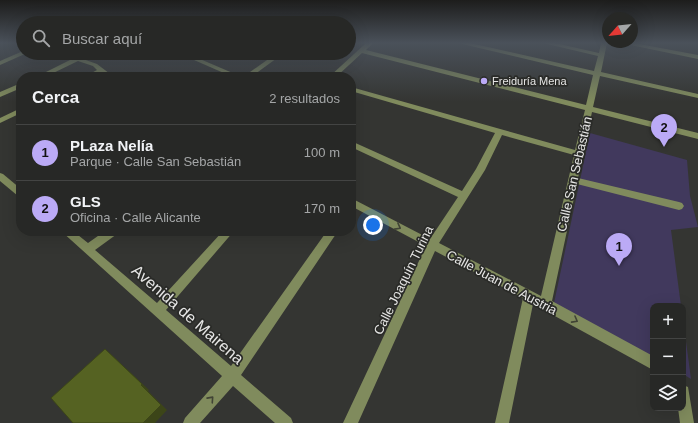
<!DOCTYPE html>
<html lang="es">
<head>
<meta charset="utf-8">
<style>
	:root { --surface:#272826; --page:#2f302e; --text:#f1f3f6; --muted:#a4a6a7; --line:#434443; --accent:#bbaaf6 }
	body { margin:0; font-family:Arial,sans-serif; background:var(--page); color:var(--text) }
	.controls { position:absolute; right:12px; bottom:12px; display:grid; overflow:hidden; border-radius:8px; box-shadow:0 4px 16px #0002 }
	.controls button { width:36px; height:36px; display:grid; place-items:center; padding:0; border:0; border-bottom:1px solid var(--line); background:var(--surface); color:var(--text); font:20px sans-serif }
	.compass { position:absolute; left:602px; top:12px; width:36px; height:36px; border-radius:50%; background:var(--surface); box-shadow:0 4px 16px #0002; rotate:243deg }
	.you { position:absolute; left:373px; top:225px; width:14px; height:14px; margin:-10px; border:3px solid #fff; border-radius:50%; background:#1a73e8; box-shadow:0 0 0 6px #1a73e833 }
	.badge { display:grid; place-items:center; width:26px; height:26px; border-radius:50%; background:var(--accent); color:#111; font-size:13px; font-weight:700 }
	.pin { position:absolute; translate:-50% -33px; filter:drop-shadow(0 1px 2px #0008) }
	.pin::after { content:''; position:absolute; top:21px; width:14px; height:12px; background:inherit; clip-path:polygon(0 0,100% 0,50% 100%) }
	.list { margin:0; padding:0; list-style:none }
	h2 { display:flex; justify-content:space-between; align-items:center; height:52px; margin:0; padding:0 16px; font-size:17px }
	h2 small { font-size:13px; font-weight:400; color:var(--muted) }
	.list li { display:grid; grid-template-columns:26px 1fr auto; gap:12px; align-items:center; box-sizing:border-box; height:56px; padding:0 16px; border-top:1px solid var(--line) }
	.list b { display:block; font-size:15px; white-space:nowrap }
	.list p { margin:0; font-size:13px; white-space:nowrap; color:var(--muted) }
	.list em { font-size:13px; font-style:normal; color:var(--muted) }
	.icon { flex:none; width:22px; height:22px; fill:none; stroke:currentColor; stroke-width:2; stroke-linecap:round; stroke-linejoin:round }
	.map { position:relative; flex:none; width:698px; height:423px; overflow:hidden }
	.search { position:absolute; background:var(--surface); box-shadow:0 4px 16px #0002; left:16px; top:16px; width:340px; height:44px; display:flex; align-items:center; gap:10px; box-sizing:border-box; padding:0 14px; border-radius:22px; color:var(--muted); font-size:15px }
	.panel { position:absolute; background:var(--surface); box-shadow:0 4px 16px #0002; left:16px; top:72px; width:340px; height:164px; border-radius:16px }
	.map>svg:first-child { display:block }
	.green { fill:#41395d }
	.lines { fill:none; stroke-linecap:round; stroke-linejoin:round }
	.minor { fill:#808b5d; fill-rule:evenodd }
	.shaded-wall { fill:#3c4518 }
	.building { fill:#556222; stroke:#3c4518 }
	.oneway { stroke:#404335 }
	.poi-dot { fill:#bbaaf6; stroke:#2a2b28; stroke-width:1.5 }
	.labels { text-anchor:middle; stroke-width:3.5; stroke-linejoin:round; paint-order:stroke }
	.far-poi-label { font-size:11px; fill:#e6e6e5; stroke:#2a2b28; text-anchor:start }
	.street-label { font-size:13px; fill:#e6e6e5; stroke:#2a2b28 }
	.near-street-label { font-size:16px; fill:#e6e6e5; stroke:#2a2b28 }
</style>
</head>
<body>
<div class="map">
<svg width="698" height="423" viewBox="0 0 698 423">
	<rect width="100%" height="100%" fill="#343532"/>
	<g class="green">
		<path d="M590,133L687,160L690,196L698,227L671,230L681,306H653V358L554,303Z"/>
		<path d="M683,319L691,379L683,374Z"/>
	</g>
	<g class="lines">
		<g class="minor">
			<path d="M366,43H373L366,50L586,105L593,75L458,43H470L594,71L598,56L543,43H555L599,53L601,43H607L601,72L698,94V98L600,76L593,107L698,133V139L592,112L578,178L679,202L682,203L684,206L682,209L679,210L577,184L552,301L653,356V370L533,304L509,423H495L523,298L435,251L358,423H343L426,246L351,206V198L430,239L458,197L351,147V141L462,191L476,169L495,133L351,91V87L575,150L585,110L362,53L336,77H329ZM502,135L574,155L541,296L439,243L485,170Z"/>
			<path d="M621,43H634L698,55V59Z"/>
			<path d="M23,51V53H27L0,65V61Z"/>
			<path d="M56,53H65L77,57L86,53H94L83,59L97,64L114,77H107L101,73L92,77H84L97,70L93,66L78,61L45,77H36L72,59Z"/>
			<path d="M178,53H186L242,77H233Z"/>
			<path d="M277,53H284L251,77H243Z"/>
			<path d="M21,83V88L0,97V92Z"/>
			<path d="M21,108V113L0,123V118Z"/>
			<path d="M0,173L3,174L21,189V197L18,196L0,181Z"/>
			<path d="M61,231H73L88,243L105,231H118L117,234L95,250L157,303L223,231H234L166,310L231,366L327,231H338L241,375L291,418L293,423H275L233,386L200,423H183L185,418L222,376Z"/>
			<path d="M683,385L688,387L694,423H680L678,408H683Z"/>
		</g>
	</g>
	<path class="shaded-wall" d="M105,349L149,390L148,391L167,410L155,423H143Z"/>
	<path class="building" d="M105,349L142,384L141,385L161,405L143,423H73L51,398Z"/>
	<defs><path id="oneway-chevron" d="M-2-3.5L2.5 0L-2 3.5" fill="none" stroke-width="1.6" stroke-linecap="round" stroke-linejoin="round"/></defs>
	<g class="oneway">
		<use href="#oneway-chevron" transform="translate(398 227) rotate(28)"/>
		<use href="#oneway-chevron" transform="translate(575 320) rotate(29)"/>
		<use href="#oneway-chevron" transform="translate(211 399) rotate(-48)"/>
	</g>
	<linearGradient id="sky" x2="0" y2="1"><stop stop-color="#1d1d1c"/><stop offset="0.42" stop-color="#4a515a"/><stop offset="1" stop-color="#4a515a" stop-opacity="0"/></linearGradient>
	<rect width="698" height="102" fill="url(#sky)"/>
	<circle class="poi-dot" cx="484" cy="81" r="4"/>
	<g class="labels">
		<g class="far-poi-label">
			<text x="492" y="85">Freiduría Mena</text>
		</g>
		<g class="street-label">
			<text transform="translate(574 174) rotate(-77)" y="5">Calle San Sebastián</text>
			<text transform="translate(403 280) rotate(-64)" y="5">Calle Joaquín Turina</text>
			<text transform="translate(502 282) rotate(28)" y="5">Calle Juan de Austria</text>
		</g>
		<g class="near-street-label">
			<text transform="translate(188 314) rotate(41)" y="6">Avenida de Mairena</text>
		</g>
	</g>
</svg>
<div class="controls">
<button>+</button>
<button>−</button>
<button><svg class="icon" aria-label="layers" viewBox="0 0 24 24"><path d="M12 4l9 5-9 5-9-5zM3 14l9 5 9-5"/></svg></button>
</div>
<svg class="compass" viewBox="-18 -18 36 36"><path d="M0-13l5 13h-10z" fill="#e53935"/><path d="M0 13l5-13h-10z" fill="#a4a6a7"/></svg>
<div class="you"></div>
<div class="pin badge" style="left:619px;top:266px">1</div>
<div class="pin badge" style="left:664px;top:147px">2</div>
<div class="search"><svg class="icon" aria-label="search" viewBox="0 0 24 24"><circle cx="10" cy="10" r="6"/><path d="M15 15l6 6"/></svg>Buscar aquí</div>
<section class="panel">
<h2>Cerca<small>2 resultados</small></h2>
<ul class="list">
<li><span class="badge">1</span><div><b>PLaza Nelía</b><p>Parque · Calle San Sebastián</p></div><em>100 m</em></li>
<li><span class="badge">2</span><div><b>GLS</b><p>Oficina · Calle Alicante</p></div><em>170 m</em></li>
</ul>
</section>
</div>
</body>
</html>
